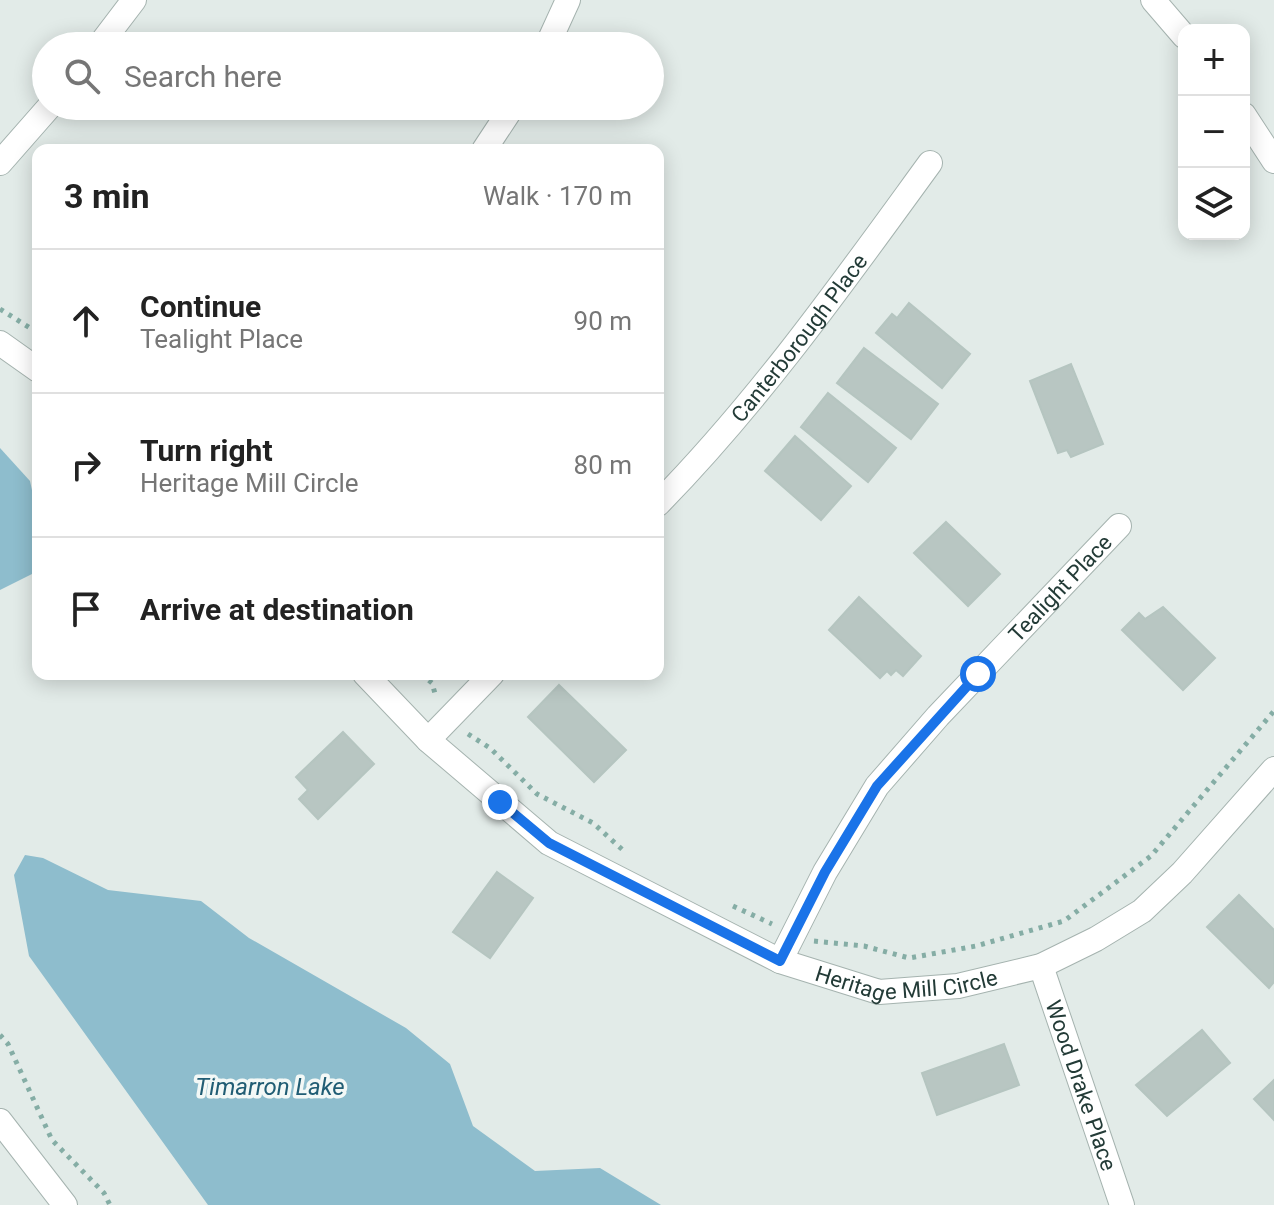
<!DOCTYPE html>
<html lang="en">
<head>
<meta charset="utf-8">
<style>
	:root { --surface:#fff; --page:#f6f6f6; --text:#222; --muted:#767676; --line:#e0e0e0 }
	body { margin:0; font-family:Roboto,sans-serif; background:var(--page); color:var(--text) }
	.controls { position:absolute; right:24px; top:24px; display:grid; overflow:hidden; border-radius:16px; box-shadow:0 4px 20px #0003 }
	.controls button { width:72px; height:72px; display:grid; place-items:center; padding:0; border:0; border-bottom:2px solid var(--line); background:var(--surface); color:var(--text); font:40px sans-serif }
	.stop { position:absolute; width:24px; height:24px; margin:-18px; border:6px solid #1a73e8; border-radius:50%; background:#fff }
	.stop.end { background:#1a73e8; border-color:#fff; box-shadow:0 2px 8px #0008 }
	.list { margin:0; padding:0; list-style:none }
	h2 { display:flex; justify-content:space-between; align-items:center; height:104px; margin:0; padding:0 32px; font-size:34px }
	h2 small { font-size:26px; font-weight:400; color:var(--muted) }
	.list li { display:grid; grid-template-columns:52px 1fr auto; gap:24px; align-items:center; box-sizing:border-box; height:144px; padding:0 32px; border-top:2px solid var(--line) }
	.list b { display:block; font-size:30px; white-space:nowrap }
	.list p { margin:0; font-size:26px; white-space:nowrap; color:var(--muted) }
	.list em { font-size:26px; font-style:normal; color:var(--muted) }
	.icon { flex:none; width:44px; height:44px; fill:none; stroke:currentColor; stroke-width:2; stroke-linecap:round; stroke-linejoin:round }
	.map { position:relative; flex:none; width:1274px; height:1205px; overflow:hidden }
	.search { position:absolute; background:var(--surface); box-shadow:0 4px 20px #0003; left:32px; top:32px; width:632px; height:88px; display:flex; align-items:center; gap:20px; box-sizing:border-box; padding:0 28px; border-radius:44px; color:var(--muted); font-size:30px }
	.panel { position:absolute; background:var(--surface); box-shadow:0 4px 20px #0003; left:32px; top:144px; width:632px; height:536px; border-radius:16px }
	.map>svg:first-child { display:block }
	.water { fill:#8ebdcd }
	.building { fill:#b8c6c2; stroke:#b5c5c0; stroke-width:2 }
	.lines { fill:none; stroke-linecap:round; stroke-linejoin:round }
	.minor-casing { stroke:#a5b3af; stroke-width:26 }
	.path { stroke:#85ada5; stroke-width:5; stroke-dasharray:4 6; stroke-linecap:butt }
	.minor { stroke:#fff; stroke-width:24 }
	.route { stroke:#1a73e8; stroke-width:10 }
	.labels { text-anchor:middle; stroke-width:7; stroke-linejoin:round; paint-order:stroke }
	.street-label { font-size:22px; fill:#233b37; stroke:#f3f8f6 }
	.water-label { font-size:24px; font-style:italic; fill:#215d74; stroke:#f3f8f6 }
</style>
</head>
<body>
<div class="map">
<svg width="1274" height="1205" viewBox="0 0 1274 1205">
	<rect width="100%" height="100%" fill="#e2ebe8"/>
	<g class="water">
		<path d="M0,448L30,481L38,518V571L0,590Z"/>
		<path d="M25,855L43,858L108,890L201,901L249,938L406,1028L450,1064L473,1126L535,1171L600,1168L661,1205H208L29,956L14,875Z"/>
	</g>
	<g class="building">
		<path d="M909,303L970,354L942,388L876,333L892,314L897,318Z"/>
		<path d="M864,348L938,404L911,439L837,383Z"/>
		<path d="M1071,364L1103,444L1071,457L1067,450L1058,453L1030,381Z"/>
		<path d="M828,393L896,448L868,482L801,427Z"/>
		<path d="M795,436L851,486L821,520L765,471Z"/>
		<path d="M946,522L1000,574L968,606L914,553Z"/>
		<path d="M859,597L921,656L903,676L896,670L891,675L887,671L880,678L829,630Z"/>
		<path d="M1163,607L1215,658L1183,690L1122,630L1139,613L1145,619Z"/>
		<path d="M559,685L626,750L594,782L528,717Z"/>
		<path d="M343,732L374,764L318,819L299,799L308,790L296,777Z"/>
		<path d="M497,872L533,898L490,958L453,932Z"/>
		<path d="M1239,895L1274,930V982L1269,988L1207,927Z"/>
		<path d="M1202,1030L1230,1063L1167,1116L1136,1085Z"/>
		<path d="M1004,1044L1019,1085L937,1115L922,1073Z"/>
		<path d="M1274,1080V1120L1254,1099Z"/>
	</g>
	<g class="lines">
		<defs>
			<g id="minor">
				<path d="M1153,0L1184,36"/>
				<path d="M99,46L134,0"/>
				<path d="M547,46L568,0"/>
				<path d="M1244,115L1274,161"/>
				<path d="M484,150L513,106"/>
				<path d="M0,163L50,106"/>
				<path d="M0,343L38,370"/>
				<path id="s1" d="M658,504C760,400 844,281 930,163"/>
				<path id="s2" d="M365,674L428,740L549,843L780,961L879,992L958,986L1041,966L1096,939L1142,911L1182,873L1274,769"/>
				<path d="M428,740L492,674"/>
				<path id="s3" d="M780,961L825,872L877,786L938,716L1119,526"/>
				<path id="s4" d="M1041,966L1122,1205"/>
				<path d="M0,1121L65,1205"/>
			</g>
		</defs>
		<use href="#minor" class="minor-casing"/>
		<g class="path">
			<path d="M0,309L38,333"/>
			<path d="M421,674L432,683L436,697"/>
			<path d="M468,734L490,748L537,794L593,823L625,852"/>
			<path d="M733,906L772,924"/>
			<path d="M814,941L864,946L909,958L976,946L1064,921L1151,856L1274,711"/>
			<path d="M0,1035L8,1044L52,1140L104,1193L110,1205"/>
		</g>
		<use href="#minor" class="minor"/>
	</g>
	<g class="lines">
		<path class="route" d="M500,802L549,843L780,961L825,872L877,786L978,674"/>
	</g>
	<g class="labels">
		<g class="street-label">
			<text dy="8" stroke="none"><textPath href="#s1" startOffset="218">Canterborough Place</textPath></text>
			<text dy="8" stroke="none"><textPath href="#s3" startOffset="470">Tealight Place</textPath></text>
			<text dy="8" stroke="none"><textPath href="#s2" startOffset="640">Heritage Mill Circle</textPath></text>
			<text dy="8" stroke="none"><textPath href="#s4" startOffset="126">Wood Drake Place</textPath></text>
		</g>
		<g class="water-label">
			<text x="270" y="1095">Timarron Lake</text>
		</g>
	</g>
</svg>
<div class="controls">
<button>+</button>
<button>−</button>
<button><svg class="icon" aria-label="layers" viewBox="0 0 24 24"><path d="M12 4l9 5-9 5-9-5zM3 14l9 5 9-5"/></svg></button>
</div>
<div class="stop" style="left:978px;top:674px"></div>
<div class="stop end" style="left:500px;top:802px"></div>
<div class="search"><svg class="icon" aria-label="search" viewBox="0 0 24 24"><circle cx="10" cy="10" r="6"/><path d="M15 15l6 6"/></svg>Search here</div>
<section class="panel">
<h2>3 min<small>Walk · 170 m</small></h2>
<ul class="list">
<li><svg class="icon" aria-label="ahead" viewBox="0 0 24 24"><path d="M12 20V5M6 11l6-6 6 6"/></svg><div><b>Continue</b><p>Tealight Place</p></div><em>90 m</em></li>
<li><svg class="icon" aria-label="right" viewBox="0 0 24 24"><path d="M7 20v-9h11M14 6l5 5-5 5"/></svg><div><b>Turn right</b><p>Heritage Mill Circle</p></div><em>80 m</em></li>
<li><svg class="icon" aria-label="arrive" viewBox="0 0 24 24"><path d="M6 21V4h12l-3 4 3 4H6"/></svg><div><b>Arrive at destination</b></div></li>
</ul>
</section>
</div>
</body>
</html>
